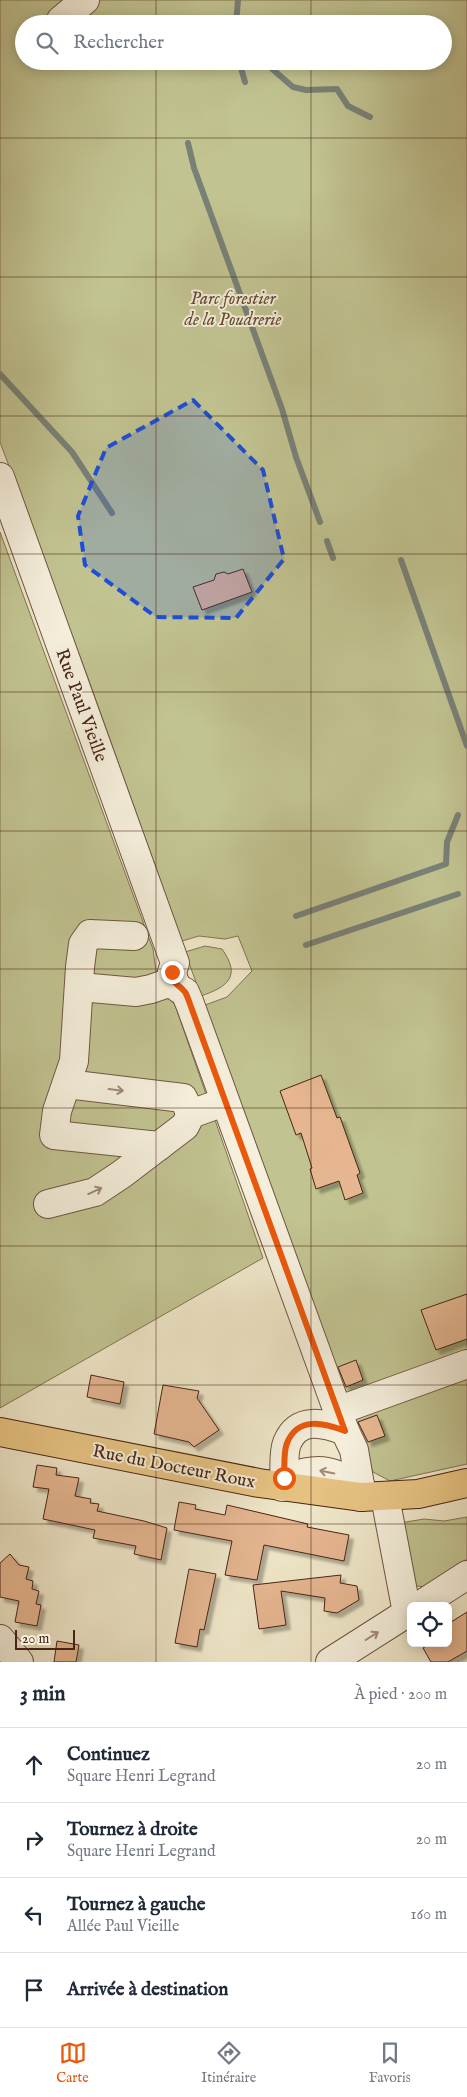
<!DOCTYPE html>
<html lang="fr">
<head>
<meta charset="utf-8">
<style>
	:root { --surface:#fff; --page:#f2f2f3; --text:#1f2937; --muted:#747a83; --line:#e0e1e3; --accent:#ea580c }
	body { margin:0; font-family:"IM FELL English",serif; background:var(--page); color:var(--text) }
	.controls { position:absolute; right:15px; bottom:15px; display:grid; overflow:hidden; border-radius:8px; box-shadow:0 2px 12px #0003 }
	.controls button { width:45px; height:45px; display:grid; place-items:center; padding:0; border:0; border-bottom:1px solid var(--line); background:var(--surface); color:var(--text); font:25px sans-serif }
	.scale { position:absolute; left:15px; bottom:12px; width:60px; box-sizing:border-box; padding-left:5px; border:2px solid #482516; border-top:0; font-size:14px; line-height:18px; white-space:nowrap; color:#482516; -webkit-text-stroke:4px #f5efdc; paint-order:stroke }
	.stop { position:absolute; width:15px; height:15px; margin:-11px; border:4px solid #ea580c; border-radius:50%; background:#fff }
	.stop.end { background:#ea580c; border-color:#fff; box-shadow:0 1px 5px #0008 }
	.list { margin:0; padding:0; list-style:none }
	h2 { display:flex; justify-content:space-between; align-items:center; height:65px; margin:0; padding:0 20px; font-size:21px }
	h2 small { font-size:16px; font-weight:400; color:var(--muted) }
	.list li { display:grid; grid-template-columns:32px 1fr auto; gap:15px; align-items:center; box-sizing:border-box; height:75px; padding:0 20px; border-top:1px solid var(--line) }
	.list b { display:block; font-size:19px; white-space:nowrap }
	.list p { margin:0; font-size:16px; white-space:nowrap; color:var(--muted) }
	.list em { font-size:16px; font-style:normal; color:var(--muted) }
	.icon { flex:none; width:28px; height:28px; fill:none; stroke:currentColor; stroke-width:2; stroke-linecap:round; stroke-linejoin:round }
	.map { position:relative; flex:none; width:467px; height:1662px; overflow:hidden }
	.search { position:absolute; background:var(--surface); box-shadow:0 2px 12px #0003; left:15px; right:15px; top:15px; height:55px; display:flex; align-items:center; gap:12px; box-sizing:border-box; padding:0 18px; border-radius:28px; color:var(--muted); font-size:19px }
	.sheet { height:365px; background:var(--surface) }
	nav { display:flex; justify-content:space-around; align-items:center; box-sizing:border-box; height:70px; border-top:1px solid var(--line); background:var(--surface); font-size:14px; color:var(--muted) }
	nav a { display:grid; justify-items:center; gap:2px }
	nav .on { color:var(--accent) }
	.map>svg:first-child { display:block }
	.green { fill:#c1c391; stroke:#847454; fill-rule:evenodd }
	.lines { fill:none; stroke-linecap:round; stroke-linejoin:round }
	.stream { stroke:#798177; stroke-width:6 }
	.building { fill:#e5b690; stroke:#482516; filter:url(#shadow) }
	.minor-casing { stroke:#725643; stroke-width:30 }
	.major-casing { stroke:#482516; stroke-width:30 }
	.minor { stroke:#f5efdc; stroke-width:28 }
	.major { stroke:#e8c484; stroke-width:28 }
	.oneway { stroke:#9e8a79 }
	.route { stroke:#ea580c; stroke-width:6 }
	.marked { fill:#1d4ed8; fill-opacity:0.2; stroke:#1d4ed8; stroke-width:4; stroke-dasharray:10 6; stroke-linejoin:round }
	.grid { fill:none; stroke:#482516; stroke-width:1; stroke-opacity:0.55 }
	.labels { text-anchor:middle; stroke-width:4; stroke-linejoin:round; paint-order:stroke }
	.park-label { font-size:18px; font-style:italic; fill:#664c35; stroke:#f5efdc }
	.street-label { font-size:18px; fill:#482516; stroke:#f5efdc }
</style>
</head>
<body>
<div class="map">
<svg width="467" height="1662" viewBox="0 0 467 1662">
	<defs>
		<filter id="shadow"><feDropShadow dx="4.5" dy="4.5" stdDeviation="1" flood-color="#0004"/></filter>
	</defs>
	<rect width="100%" height="100%" fill="#efe7c9"/>
	<filter id="stains"><feTurbulence type="fractalNoise" baseFrequency=".004" numOctaves="4"/><feColorMatrix values="0 0 0 0 .2 0 0 0 0 .09 0 0 0 0 .02 0 0 0 .5 -.17"/></filter>
	<radialGradient id="worn" r=".72"><stop offset=".6" stop-color="#630" stop-opacity="0"/><stop offset="1" stop-color="#630" stop-opacity=".3"/></radialGradient>
	<g class="green">
		<path d="M0,0H467V1464L390,1481L373,1472L205,1005L227,997L252,971L238,936L225,939L199,936L182,941L88,678L0,442ZM24,24H443V61H24Z"/>
		<path d="M0,532L153,949L158,986L175,1005L263,1258L0,1408Z"/>
		<path d="M205,946L222,949C242,977 227,987 201,996L185,952Z"/>
		<path d="M467,1517V1559L424,1587L412,1585L400,1523L424,1519L444,1521Z"/>
	</g>
	<g class="lines">
		<g class="stream">
			<path d="M236,24L238,0"/>
			<path d="M239,61L245,82"/>
			<path d="M263,61L293,87L306,90L337,89L348,106L370,117"/>
			<path d="M188,143L194,168L282,409L296,457L320,522"/>
			<path d="M0,374L72,452L112,513"/>
			<path d="M327,541L333,558"/>
			<path d="M401,560L467,746"/>
			<path d="M296,916L446,864L447,842L458,815"/>
			<path d="M306,945L458,894"/>
		</g>
	</g>
	<g class="building">
		<path d="M243,569L252,592L202,610L193,587L214,580L216,574L224,572L228,574Z"/>
		<path d="M321,1075L337,1118L340,1117L360,1173L357,1175L363,1193L345,1200L339,1181L316,1189L310,1169L312,1168L301,1133L296,1135L280,1091Z"/>
		<path d="M467,1294V1339L436,1350L421,1310Z"/>
		<path d="M356,1360L363,1380L346,1387L338,1367Z"/>
		<path d="M91,1375L124,1382L120,1404L87,1397Z"/>
		<path d="M163,1385L199,1391L197,1398L219,1430L194,1447L189,1442L154,1434Z"/>
		<path d="M377,1415L385,1436L368,1442L358,1422Z"/>
		<path d="M37,1465L57,1468L56,1475L79,1478L75,1496L91,1499L90,1503L99,1504L97,1511L144,1521L167,1528L161,1560L134,1554L136,1546L93,1538L95,1530L43,1519L49,1489L33,1487Z"/>
		<path d="M179,1502L196,1505L195,1509L225,1515L227,1505L308,1524L307,1527L349,1535L344,1561L264,1545L257,1580L225,1575L232,1541L174,1530Z"/>
		<path d="M10,1554L19,1565L29,1567L26,1579L33,1581L32,1589L39,1591L36,1604L41,1605L37,1626L15,1622L19,1601L0,1597V1563Z"/>
		<path d="M189,1569L216,1574L204,1630L200,1629L197,1647L175,1643Z"/>
		<path d="M341,1575L340,1583L357,1586L359,1600L337,1613L324,1611L325,1598L281,1591L286,1625L259,1629L253,1585Z"/>
		<path d="M467,1612V1651L448,1662H431L423,1648L431,1643H448V1624Z"/>
		<path d="M57,1641L79,1645L76,1662H54Z"/>
	</g>
	<g class="lines">
		<defs>
			<g id="minor">
				<path d="M61,20L85,0"/>
				<path d="M0,477L175,963L172,972L174,981L178,988L185,992L190,1004L345,1431"/>
				<path d="M134,936L90,934L83,944L80,967L74,1061L57,1111L54,1135L159,1146"/>
				<path d="M80,987L136,992L151,989L174,981"/>
				<path d="M67,1084L183,1098L191,1114"/>
				<path d="M48,1204L95,1192L122,1174L185,1126L191,1114L224,1102"/>
				<path d="M337,1411L467,1364"/>
				<path d="M284,1479C285,1468 283,1453 287,1443C298,1416 324,1423 345,1431L354,1450L360,1485"/>
				<path d="M282,1487L284,1479C320,1466 326,1469 360,1485L361,1497"/>
				<path d="M419,1606L467,1575"/>
				<path d="M0,1639L19,1662"/>
				<path d="M330,1662L407,1613L385,1497"/>
			</g>
			<path id="major" d="M0,1432L259,1483L361,1497L418,1494L467,1483"/>
		</defs>
		<use href="#minor" class="minor-casing"/>
		<use href="#major" class="major-casing"/>
		<use href="#minor" class="minor"/>
		<use href="#major" class="major"/>
	</g>
	<defs><path id="oneway-shaft" d="M-6 0H5M1.5-3L5.5 0L1.5 3" fill="none" stroke-width="1.6" stroke-linecap="round" stroke-linejoin="round" transform="scale(1.25)"/></defs>
	<g class="oneway">
		<use href="#oneway-shaft" transform="translate(116 1090) rotate(7)"/>
		<use href="#oneway-shaft" transform="translate(95 1191) rotate(-25)"/>
		<use href="#oneway-shaft" transform="translate(327 1472) rotate(-169)"/>
		<use href="#oneway-shaft" transform="translate(372 1636) rotate(-32)"/>
	</g>
	<g class="lines">
		<path class="route" d="M172,972C175,988 177,982 185,992C187,995 189,1001 190,1004L345,1431C324,1423 298,1416 287,1443C283,1453 285,1468 284,1478"/>
	</g>
	<path class="marked" d="M193,400L263,470L284,559L236,618L156,617L85,565L78,516L106,448Z"/>
	<path class="grid" d="M156,0V24M311,0V24M156,61V1662M311,61V1662M0,138H467M0,277H467M0,416H467M0,554H467M0,692H467M0,831H467M0,969H467M0,1108H467M0,1246H467M0,1385H467M0,1524H467"/>
	<g class="labels">
		<g class="park-label">
			<text x="233" y="304">Parc forestier<tspan x="233" dy="21">de la Poudrerie</tspan></text>
		</g>
		<g class="street-label">
			<text transform="translate(82 705) rotate(70)" y="6">Rue Paul Vieille</text>
			<text transform="translate(174 1466) rotate(11)" y="6">Rue du Docteur Roux</text>
		</g>
	</g>
	<rect width="100%" height="100%" filter="url(#stains)"/>
	<rect width="100%" height="100%" fill="url(#worn)"/>
</svg>
<div class="controls">
<button><svg class="icon" aria-label="locate" viewBox="0 0 24 24"><circle cx="12" cy="12" r="6"/><path d="M12 2v4M12 18v4M2 12h4M18 12h4"/></svg></button>
</div>
<div class="scale">20 m</div>
<div class="stop" style="left:284px;top:1478px"></div>
<div class="stop end" style="left:172px;top:972px"></div>
<div class="search"><svg class="icon" aria-label="search" viewBox="0 0 24 24"><circle cx="10" cy="10" r="6"/><path d="M15 15l6 6"/></svg>Rechercher</div>
</div>
<section class="sheet">
<h2>3 min<small>À pied · 200 m</small></h2>
<ul class="list">
<li><svg class="icon" aria-label="ahead" viewBox="0 0 24 24"><path d="M12 20V5M6 11l6-6 6 6"/></svg><div><b>Continuez</b><p>Square Henri Legrand</p></div><em>20 m</em></li>
<li><svg class="icon" aria-label="right" viewBox="0 0 24 24"><path d="M7 20v-9h11M14 6l5 5-5 5"/></svg><div><b>Tournez à droite</b><p>Square Henri Legrand</p></div><em>20 m</em></li>
<li><svg class="icon" aria-label="left" viewBox="0 0 24 24"><path d="M17 20v-9H6M10 6l-5 5 5 5"/></svg><div><b>Tournez à gauche</b><p>Allée Paul Vieille</p></div><em>160 m</em></li>
<li><svg class="icon" aria-label="arrive" viewBox="0 0 24 24"><path d="M6 21V4h12l-3 4 3 4H6"/></svg><div><b>Arrivée à destination</b></div></li>
</ul>
</section>
<nav>
<a class="on"><svg class="icon" aria-label="map" viewBox="0 0 24 24"><path d="M3 6l6-2 6 2 6-2v14l-6 2-6-2-6 2zM9 4v14M15 6v14"/></svg>Carte</a>
<a><svg class="icon" aria-label="directions" viewBox="0 0 24 24"><path d="M12 3l9 9-9 9-9-9zM9 14v-3h6M13 9l2 2-2 2"/></svg>Itinéraire</a>
<a><svg class="icon" aria-label="saved" viewBox="0 0 24 24"><path d="M7 4h10v16l-5-4-5 4z"/></svg>Favoris</a>
</nav>
</body>
</html>
